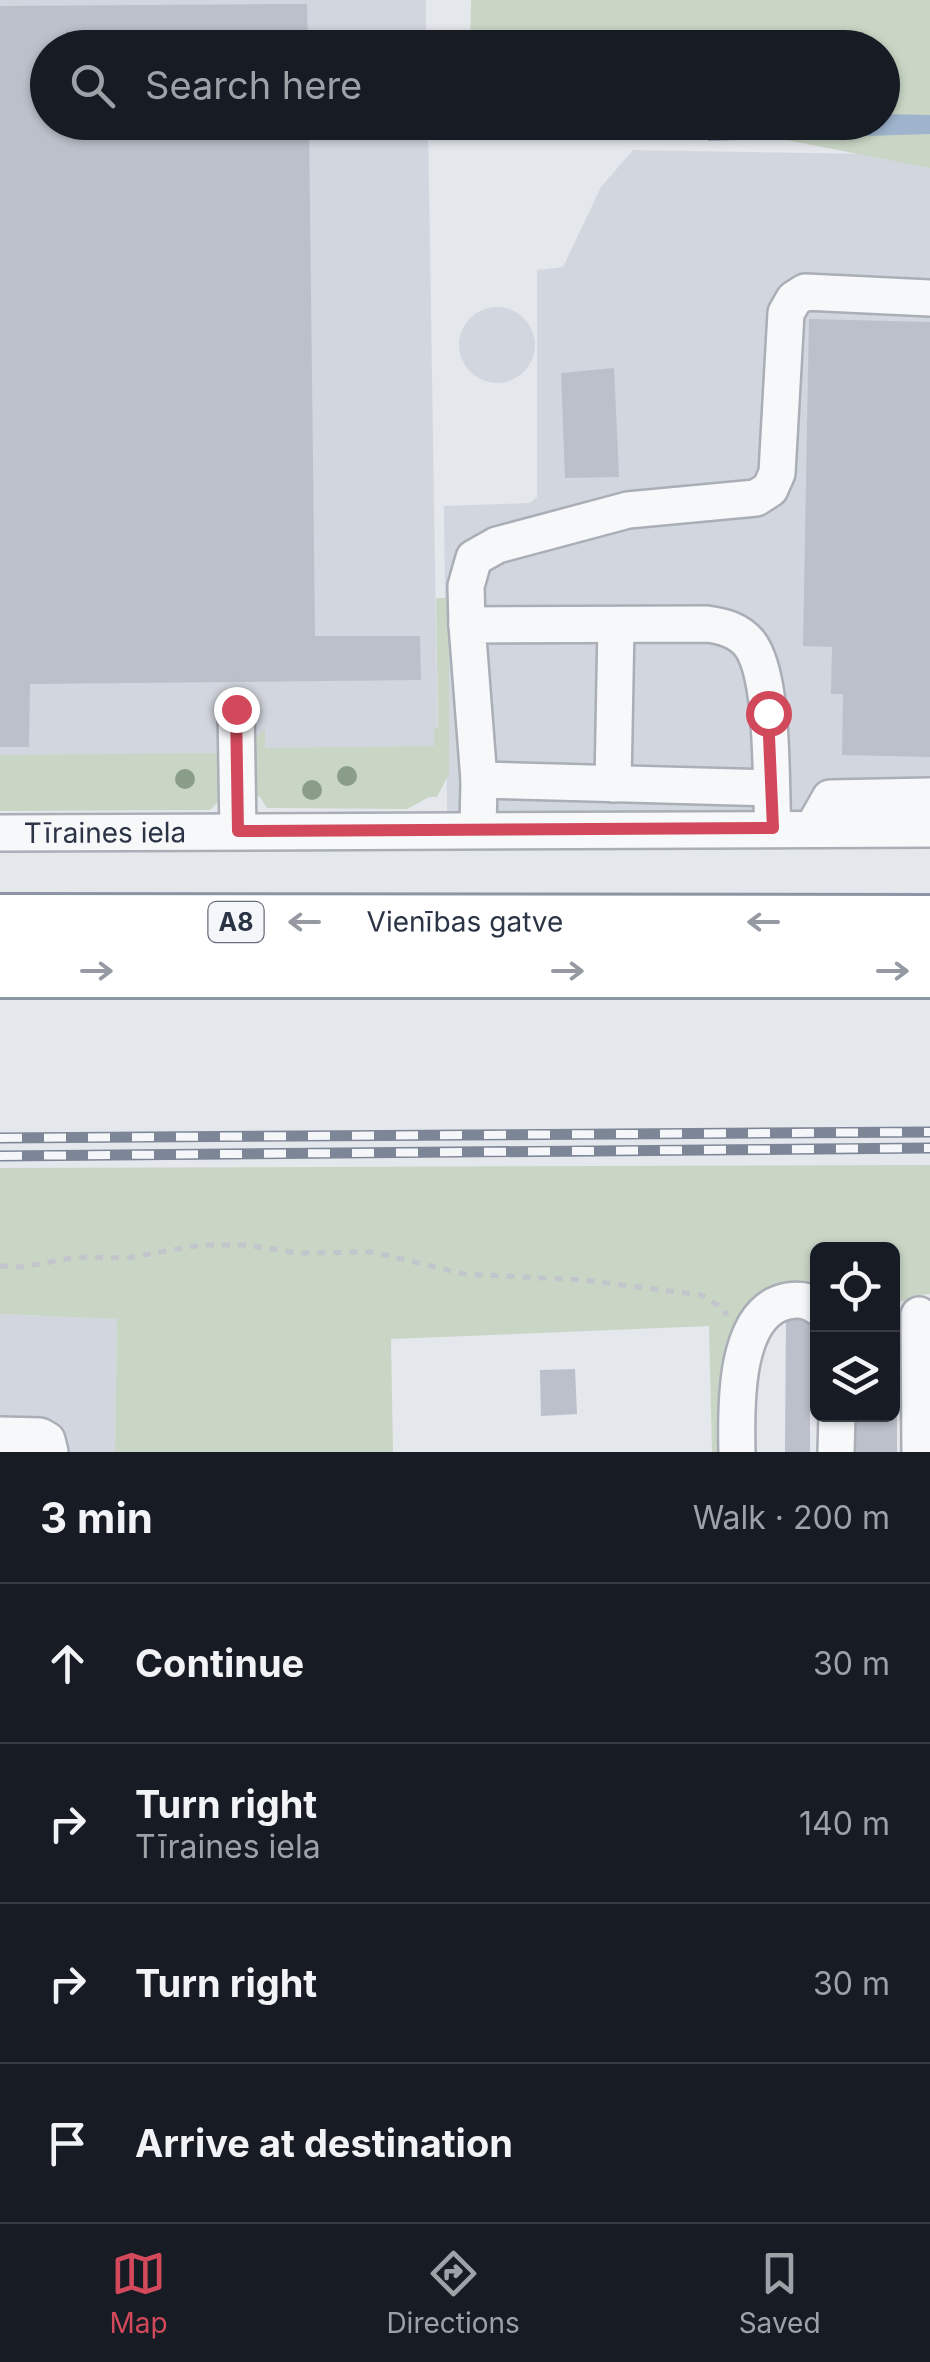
<!DOCTYPE html>
<html lang="en">
<head>
<meta charset="utf-8">
<style>
	:root { --surface:#171b24; --page:#242831; --text:#f1f3f6; --muted:#9ea1a6; --line:#363941; --accent:#d1495b }
	body { margin:0; font-family:Inter,sans-serif; background:var(--page); color:var(--text) }
	.controls { position:absolute; right:30px; bottom:30px; display:grid; overflow:hidden; border-radius:15px; box-shadow:0 2px 8px #0004 }
	.controls button { width:90px; height:90px; display:grid; place-items:center; padding:0; border:0; border-bottom:2px solid var(--line); background:var(--surface); color:var(--text); font:50px sans-serif }
	.stop { position:absolute; width:30px; height:30px; margin:-22px; border:8px solid #d1495b; border-radius:50%; background:#fff }
	.stop.end { background:#d1495b; border-color:#fff; box-shadow:0 2px 10px #0008 }
	.list { margin:0; padding:0; list-style:none }
	h2 { display:flex; justify-content:space-between; align-items:center; height:130px; margin:0; padding:0 40px; font-size:42px }
	h2 small { font-size:32px; font-weight:400; color:var(--muted) }
	.list li { display:grid; grid-template-columns:65px 1fr auto; gap:30px; align-items:center; box-sizing:border-box; height:160px; padding:0 40px; border-top:2px solid var(--line) }
	.list b { display:block; font-size:38px; white-space:nowrap }
	.list p { margin:0; font-size:32px; white-space:nowrap; color:var(--muted) }
	.list em { font-size:32px; font-style:normal; color:var(--muted) }
	.icon { flex:none; width:55px; height:55px; fill:none; stroke:currentColor; stroke-width:2; stroke-linecap:round; stroke-linejoin:round }
	.map { position:relative; flex:none; width:930px; height:1452px; overflow:hidden }
	.search { position:absolute; background:var(--surface); box-shadow:0 2px 8px #0004; left:30px; right:30px; top:30px; height:110px; display:flex; align-items:center; gap:25px; box-sizing:border-box; padding:0 35px; border-radius:55px; color:var(--muted); font-size:38px }
	.sheet { height:770px; background:var(--surface) }
	nav { display:flex; justify-content:space-around; align-items:center; box-sizing:border-box; height:140px; border-top:2px solid var(--line); background:var(--surface); font-size:28px; color:var(--muted) }
	nav a { display:grid; justify-items:center; gap:5px }
	nav .on { color:var(--accent) }
	.map>svg:first-child { display:block }
	.built { fill:#d2d6de }
	.green { fill:#c9d6c5 }
	.water { fill:#9fb4cc }
	.building { fill:#bbc0ca }
	.lines { fill:none; stroke-linecap:round; stroke-linejoin:round }
	.minor-casing { stroke:#a9aeb7; stroke-width:40 }
	.highway-casing { stroke:#8b94a3; stroke-width:58 }
	.path { stroke:#c2c5cb; stroke-width:5; stroke-dasharray:8 8; stroke-linecap:butt }
	.minor { stroke:#f7f8fa; stroke-width:35 }
	.highway { stroke:#fff; stroke-width:52 }
	.rail-casing { stroke:#7d8696; stroke-width:11 }
	.rail { stroke:#f4f6f9; stroke-width:8; stroke-dasharray:22; stroke-linecap:butt }
	.tree { fill:#899d89 }
	.oneway { stroke:#959aa2 }
	.route { stroke:#d1495b; stroke-width:12 }
	.labels { text-anchor:middle; stroke-width:8; stroke-linejoin:round; paint-order:stroke }
	.shield { fill:#f4f6f9; stroke:#676e7b; stroke-width:2.5 }
	.shield-label { font-size:25px; font-weight:bold; fill:#2b3445 }
	.street-label { font-size:28px; fill:#2b3445; stroke:#f4f6f9 }
</style>
</head>
<body>
<div class="map">
<svg width="930" height="1452" viewBox="0 0 930 1452">
	<rect width="100%" height="100%" fill="#e4e7ec"/>
	<g class="built">
		<path d="M0,0H426V47L48,48V122L428,123L438,755L0,759Z"/>
		<path d="M633,150L930,155V810L447,814L444,506L530,503L537,497V270L563,267L601,187Z"/>
		<circle cx="497" cy="345" r="38"/>
		<path d="M0,1314L117,1319L115,1452H0Z"/>
	</g>
	<g class="green">
		<path d="M471,0H930V168L700,123L882,122V48H470Z"/>
		<path d="M436,598H453L449,608V774L437,797H429L407,809L267,808L260,797L253,795V739L265,729V748L434,746V728L438,727Z"/>
		<path d="M216,753L220,757L221,799L210,810L0,811V755Z"/>
		<path d="M930,1165V1294L919,1295L917,1301H893L892,1250H818L817,1300H773L729,1452H712L709,1326L391,1339L393,1452H115L117,1319L0,1314V1168Z"/>
	</g>
	<path class="water" d="M883,114L930,115V134L708,141L707,123L882,122Z"/>
	<g class="building">
		<path d="M307,4L308,48H48V122H309L315,636H420L421,680L30,684L29,747H0V6Z"/>
		<path d="M809,319L930,322V757L842,755L843,694H831L832,647L803,646Z"/>
		<path d="M614,368L619,477L565,478L561,373Z"/>
		<path d="M892,1303H897V1452H850V1414H892Z"/>
		<path d="M786,1319H810V1452H785Z"/>
		<path d="M575,1369L577,1414L541,1416L540,1370Z"/>
	</g>
	<g class="lines">
		<defs>
			<g id="minor">
				<path d="M467,625L466,586L474,558L497,545L628,510L756,498L770,489L777,473L786,313L794,299L805,292L930,298"/>
				<path d="M236,709L238,831"/>
				<path d="M479,780L771,788"/>
				<path d="M613,784L616,625"/>
				<path d="M813,828L830,798L930,796"/>
				<path d="M478,830L479,780L467,625L707,624C723,626 738,630 749,643C775,675 770,784 773,828"/>
				<path id="s1" d="M0,833L930,829"/>
				<path d="M919,1315L920,1452"/>
				<path d="M0,1435L40,1436L47,1440L50,1452"/>
				<path d="M737,1452C736,1410 733,1311 788,1301C799,1299 808,1300 818,1307"/>
				<path d="M836,1452L837,1414"/>
			</g>
			<g id="highway">
				<path id="s2" d="M0,921L930,922"/>
				<path d="M0,971H930"/>
			</g>
		</defs>
		<use href="#minor" class="minor-casing"/>
		<use href="#highway" class="highway-casing"/>
		<path class="path" d="M0,1266L22,1267L78,1257L126,1258L201,1245H246L299,1253L373,1252L464,1274L584,1280L701,1295L723,1308L727,1316"/>
		<use href="#minor" class="minor"/>
		<use href="#highway" class="highway"/>
		<defs>
			<g id="rail">
				<path d="M0,1138L930,1132"/>
				<path d="M0,1156L930,1148"/>
			</g>
		</defs>
		<use href="#rail" class="rail-casing"/>
		<use href="#rail" class="rail"/>
	</g>
	<g class="tree">
		<circle cx="347" cy="776" r="10"/>
		<circle cx="185" cy="779" r="10"/>
		<circle cx="312" cy="790" r="10"/>
	</g>
	<defs><path id="oneway-shaft" d="M-6 0H5M1.5-3L5.5 0L1.5 3" fill="none" stroke-width="1.6" stroke-linecap="round" stroke-linejoin="round" transform="scale(2.5)"/></defs>
	<g class="oneway">
		<use href="#oneway-shaft" transform="translate(304 922) rotate(-180)"/>
		<use href="#oneway-shaft" transform="translate(763 922) rotate(-180)"/>
		<use href="#oneway-shaft" transform="translate(97 971)"/>
		<use href="#oneway-shaft" transform="translate(568 971)"/>
		<use href="#oneway-shaft" transform="translate(893 971)"/>
	</g>
	<g class="lines">
		<path class="route" d="M236,709L238,831L773,828L768,713"/>
	</g>
	<g class="labels">
		<rect class="shield" x="208.5" y="902" width="55" height="40" rx="8"/>
		<g class="shield-label">
			<text x="236" y="931">A8</text>
		</g>
		<g class="street-label">
			<text dy="10" stroke="none"><textPath href="#s1" startOffset="105">Tīraines iela</textPath></text>
			<text dy="10" stroke="none"><textPath href="#s2" startOffset="465">Vienības gatve</textPath></text>
		</g>
	</g>
</svg>
<div class="controls">
<button><svg class="icon" aria-label="locate" viewBox="0 0 24 24"><circle cx="12" cy="12" r="6"/><path d="M12 2v4M12 18v4M2 12h4M18 12h4"/></svg></button>
<button><svg class="icon" aria-label="layers" viewBox="0 0 24 24"><path d="M12 4l9 5-9 5-9-5zM3 14l9 5 9-5"/></svg></button>
</div>
<div class="stop" style="left:768px;top:713px"></div>
<div class="stop end" style="left:236px;top:709px"></div>
<div class="search"><svg class="icon" aria-label="search" viewBox="0 0 24 24"><circle cx="10" cy="10" r="6"/><path d="M15 15l6 6"/></svg>Search here</div>
</div>
<section class="sheet">
<h2>3 min<small>Walk · 200 m</small></h2>
<ul class="list">
<li><svg class="icon" aria-label="ahead" viewBox="0 0 24 24"><path d="M12 20V5M6 11l6-6 6 6"/></svg><div><b>Continue</b></div><em>30 m</em></li>
<li><svg class="icon" aria-label="right" viewBox="0 0 24 24"><path d="M7 20v-9h11M14 6l5 5-5 5"/></svg><div><b>Turn right</b><p>Tīraines iela</p></div><em>140 m</em></li>
<li><svg class="icon" aria-label="right" viewBox="0 0 24 24"><path d="M7 20v-9h11M14 6l5 5-5 5"/></svg><div><b>Turn right</b></div><em>30 m</em></li>
<li><svg class="icon" aria-label="arrive" viewBox="0 0 24 24"><path d="M6 21V4h12l-3 4 3 4H6"/></svg><div><b>Arrive at destination</b></div></li>
</ul>
</section>
<nav>
<a class="on"><svg class="icon" aria-label="map" viewBox="0 0 24 24"><path d="M3 6l6-2 6 2 6-2v14l-6 2-6-2-6 2zM9 4v14M15 6v14"/></svg>Map</a>
<a><svg class="icon" aria-label="directions" viewBox="0 0 24 24"><path d="M12 3l9 9-9 9-9-9zM9 14v-3h6M13 9l2 2-2 2"/></svg>Directions</a>
<a><svg class="icon" aria-label="saved" viewBox="0 0 24 24"><path d="M7 4h10v16l-5-4-5 4z"/></svg>Saved</a>
</nav>
</body>
</html>
